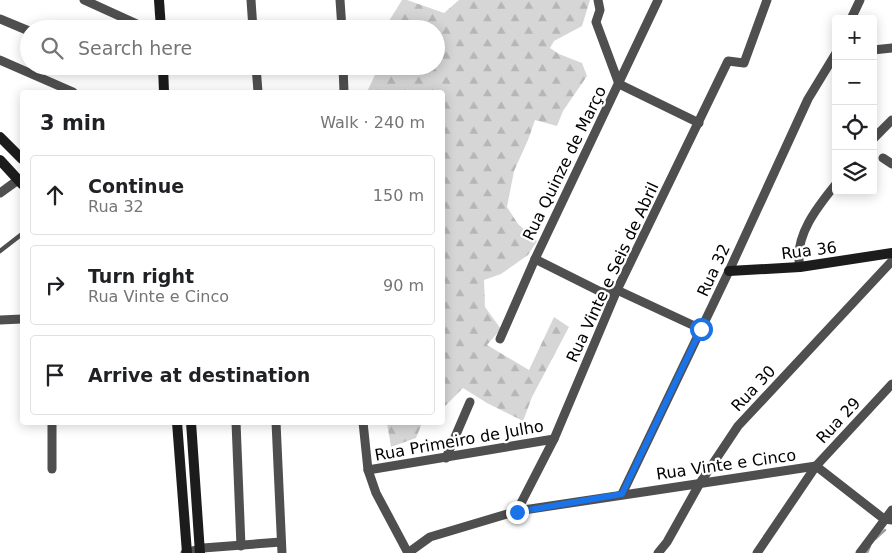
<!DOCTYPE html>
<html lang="en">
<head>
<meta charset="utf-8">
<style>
	:root { --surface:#fff; --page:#f2f2f2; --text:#202124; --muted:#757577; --line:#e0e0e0 }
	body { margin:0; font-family:"DejaVu Sans",sans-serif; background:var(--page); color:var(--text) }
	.controls { position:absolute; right:15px; top:15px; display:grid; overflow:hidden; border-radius:5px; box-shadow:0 2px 12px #0003 }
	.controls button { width:45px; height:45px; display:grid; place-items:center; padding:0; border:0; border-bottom:1px solid var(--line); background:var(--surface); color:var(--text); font:25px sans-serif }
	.stop { position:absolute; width:15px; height:15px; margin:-11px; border:4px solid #1a73e8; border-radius:50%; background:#fff }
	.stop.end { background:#1a73e8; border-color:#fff; box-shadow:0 1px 5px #0008 }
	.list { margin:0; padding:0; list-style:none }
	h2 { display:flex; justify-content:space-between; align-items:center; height:65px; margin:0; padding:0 20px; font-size:21px }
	h2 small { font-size:16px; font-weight:400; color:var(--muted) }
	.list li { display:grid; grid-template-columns:32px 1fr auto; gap:15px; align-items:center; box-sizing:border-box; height:80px; margin:0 10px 10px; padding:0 10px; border:1px solid var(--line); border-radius:5px }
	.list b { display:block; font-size:19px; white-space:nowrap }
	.list p { margin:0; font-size:16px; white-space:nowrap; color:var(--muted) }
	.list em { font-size:16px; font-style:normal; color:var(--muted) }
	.icon { flex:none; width:28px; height:28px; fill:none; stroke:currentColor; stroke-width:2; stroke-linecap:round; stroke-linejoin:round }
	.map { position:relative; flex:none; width:892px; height:553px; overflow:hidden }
	.search { position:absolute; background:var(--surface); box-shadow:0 2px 12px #0003; left:20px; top:20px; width:425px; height:55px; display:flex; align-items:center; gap:12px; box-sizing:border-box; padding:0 18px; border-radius:28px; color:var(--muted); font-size:19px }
	.panel { position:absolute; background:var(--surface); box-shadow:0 2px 12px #0003; left:20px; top:90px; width:425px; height:335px; border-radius:5px }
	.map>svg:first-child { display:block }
	.forest { fill:url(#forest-firs) }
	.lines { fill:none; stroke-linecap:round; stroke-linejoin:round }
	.stream { stroke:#9d9d9d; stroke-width:2.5 }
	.lane { stroke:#4f4f4f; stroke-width:4.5 }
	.street { stroke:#4f4f4f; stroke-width:9 }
	.secondary { stroke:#1c1c1c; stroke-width:10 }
	.route { stroke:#1a73e8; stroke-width:6 }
	.labels { text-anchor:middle; stroke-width:4.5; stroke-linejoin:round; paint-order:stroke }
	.street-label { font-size:16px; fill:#000; stroke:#fff }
</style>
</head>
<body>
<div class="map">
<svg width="892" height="553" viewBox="0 0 892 553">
	<defs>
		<pattern id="forest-firs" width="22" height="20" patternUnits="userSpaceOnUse" patternTransform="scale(1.25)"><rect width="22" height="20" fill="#d6d6d6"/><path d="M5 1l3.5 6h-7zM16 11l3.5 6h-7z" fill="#b6b6b6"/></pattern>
	</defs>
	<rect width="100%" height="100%" fill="#fff"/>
	<g class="forest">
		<path d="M402,0H407L444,13L459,0H590L582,26L554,41L550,48L559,54L582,63L587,76L563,111L557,126L535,120L528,140L514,171L507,207L518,224L537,241L528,255L501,274L484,280L485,307L501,329L487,345L529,370L554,317L569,327L532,397L523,421L487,403L463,388L443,408L442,92H367L379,66H436V29H384Z"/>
		<path d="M387,423V422L422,423L416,438L391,447Z"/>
	</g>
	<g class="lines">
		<g class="stream">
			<path d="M875,539L885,530"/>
			<path d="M867,553L870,546"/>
		</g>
		<path class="lane" d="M0,251L22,234"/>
		<g class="street">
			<path d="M84,0L148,29"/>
			<path d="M251,0L253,29"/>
			<path d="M340,0L342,29"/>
			<path d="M598,0L600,10L596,22L619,84L699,123"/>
			<path d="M0,19L29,31"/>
			<path d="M851,19L860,0"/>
			<path d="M873,50L892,48"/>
			<path d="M0,60L73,92"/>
			<path d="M256,66L258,92"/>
			<path d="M343,66L344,92"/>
			<path d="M873,139L892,120"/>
			<path d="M883,158L892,164"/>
			<path d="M0,193L18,180"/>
			<path d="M535,259L599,291L607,293L617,290L701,329"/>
			<path d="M800,267C793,237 818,206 836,184"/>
			<path d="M0,320L22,319"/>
			<path d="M500,339L535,259L658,0"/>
			<path d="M52,422V469"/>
			<path d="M236,422L241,546"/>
			<path d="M276,422L282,553"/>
			<path d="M363,422L368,470L376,493L408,553"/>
			<path d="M446,458L470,402"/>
			<path d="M368,470L554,439"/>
			<path d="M622,494L729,271L808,99L836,53"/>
			<path d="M517,511L554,439L617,290L728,61L744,63L767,0"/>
			<path d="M185,553L203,548L281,542"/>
			<path d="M408,553L430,537L517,511L816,466L884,519L892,520"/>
			<path d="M658,553L667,542L700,483L738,426L892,261"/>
			<path d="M757,553L816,466L892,384"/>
			<path d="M860,553L892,510"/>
		</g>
		<g class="secondary">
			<path d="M159,0L161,29"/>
			<path d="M163,66L164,92"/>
			<path d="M0,137L22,159"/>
			<path d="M0,160L22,184"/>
			<path d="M729,271L800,267L892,253"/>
			<path d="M177,422L187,553"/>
			<path d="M191,422L200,553"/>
		</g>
	</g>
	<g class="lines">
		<path class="route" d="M517,512L622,494L701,329"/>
	</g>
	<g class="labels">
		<g class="street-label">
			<text transform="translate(564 163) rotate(-64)" y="6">Rua Quinze de Março</text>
			<text transform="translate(809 250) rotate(-7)" y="6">Rua 36</text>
			<text transform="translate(713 270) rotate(-65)" y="6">Rua 32</text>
			<text transform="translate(612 272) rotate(-65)" y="6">Rua Vinte e Seis de Abril</text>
			<text transform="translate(753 388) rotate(-47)" y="6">Rua 30</text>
			<text transform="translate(838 420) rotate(-47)" y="6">Rua 29</text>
			<text transform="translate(459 440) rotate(-10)" y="6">Rua Primeiro de Julho</text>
			<text transform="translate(726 464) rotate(-8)" y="6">Rua Vinte e Cinco</text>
		</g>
	</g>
</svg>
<div class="controls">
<button>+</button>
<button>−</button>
<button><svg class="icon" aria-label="locate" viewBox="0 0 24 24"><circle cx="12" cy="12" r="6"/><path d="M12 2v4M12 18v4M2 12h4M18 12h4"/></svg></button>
<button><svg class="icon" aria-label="layers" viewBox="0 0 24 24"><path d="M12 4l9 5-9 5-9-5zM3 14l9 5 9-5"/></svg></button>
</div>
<div class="stop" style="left:701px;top:329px"></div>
<div class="stop end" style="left:517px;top:512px"></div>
<div class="search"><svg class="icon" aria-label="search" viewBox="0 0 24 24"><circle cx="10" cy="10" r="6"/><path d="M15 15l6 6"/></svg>Search here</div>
<section class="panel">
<h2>3 min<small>Walk · 240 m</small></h2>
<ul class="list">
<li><svg class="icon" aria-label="ahead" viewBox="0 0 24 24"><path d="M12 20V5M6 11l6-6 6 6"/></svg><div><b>Continue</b><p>Rua 32</p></div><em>150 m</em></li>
<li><svg class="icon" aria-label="right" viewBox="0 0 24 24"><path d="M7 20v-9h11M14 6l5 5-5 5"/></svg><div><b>Turn right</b><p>Rua Vinte e Cinco</p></div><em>90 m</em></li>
<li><svg class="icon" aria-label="arrive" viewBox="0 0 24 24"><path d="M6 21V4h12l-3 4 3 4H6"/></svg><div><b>Arrive at destination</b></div></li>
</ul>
</section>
</div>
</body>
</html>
